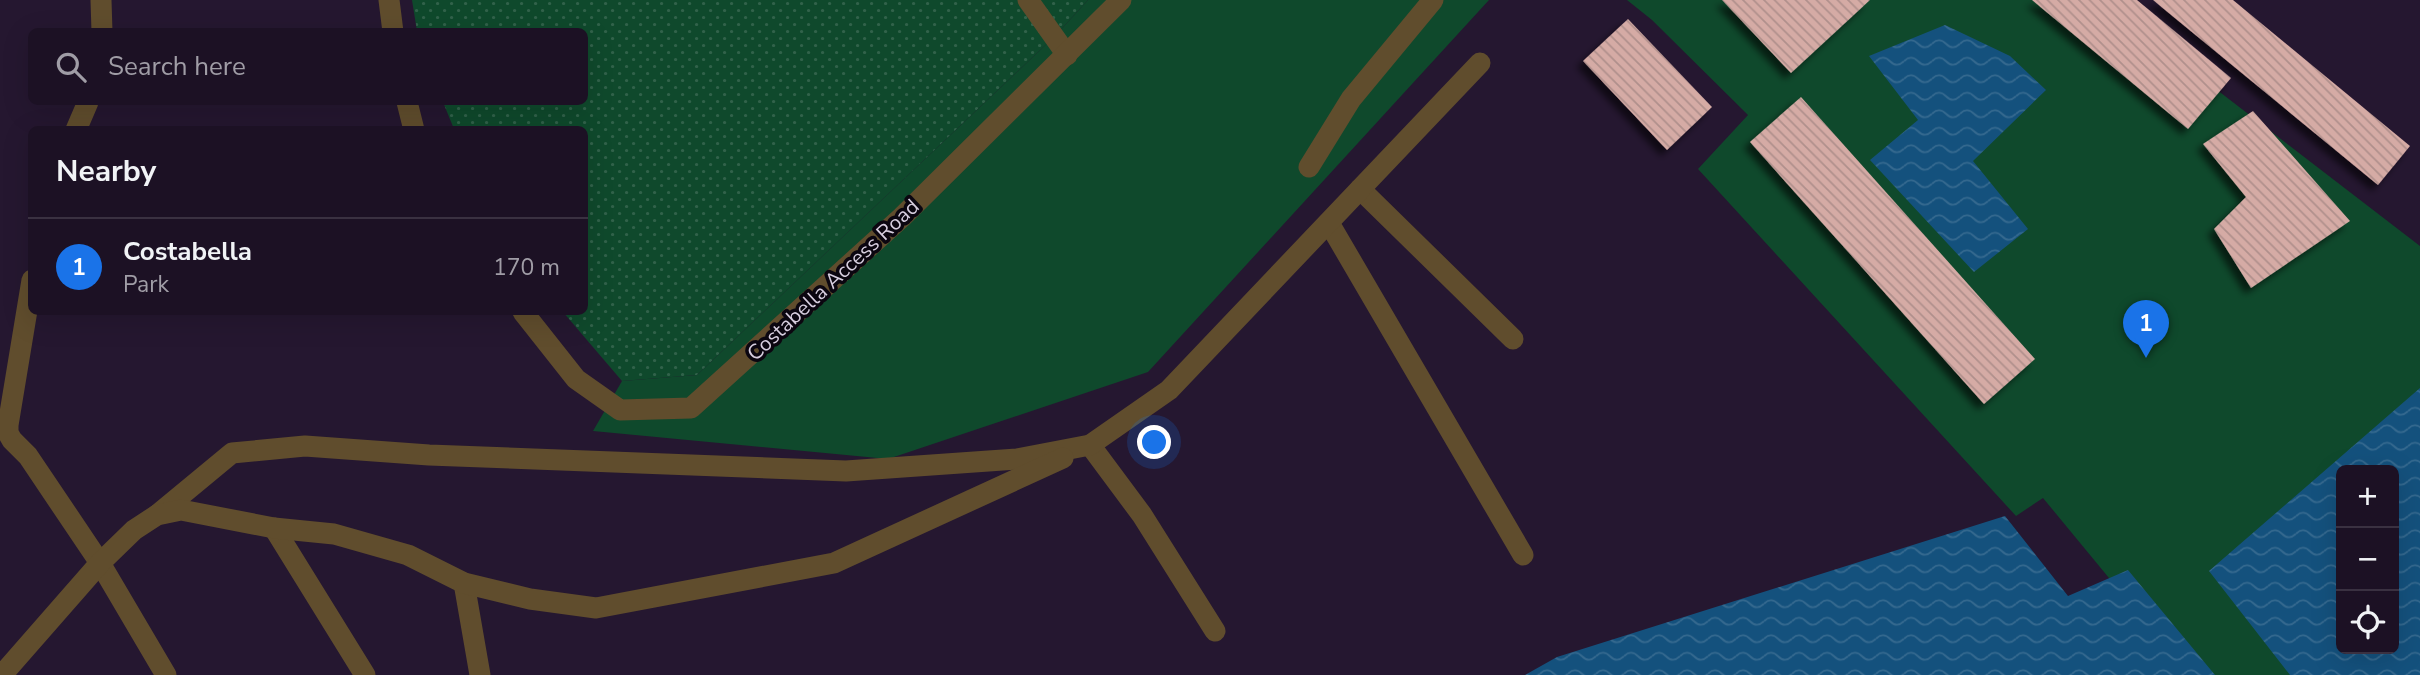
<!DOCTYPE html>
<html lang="en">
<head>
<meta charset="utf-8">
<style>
	:root { --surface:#1c1124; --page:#251a2c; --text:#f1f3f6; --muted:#a09da6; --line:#3a3141; --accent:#1a73e8 }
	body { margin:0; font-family:"Nunito Sans",sans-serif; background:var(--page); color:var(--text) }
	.controls { position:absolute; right:21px; bottom:21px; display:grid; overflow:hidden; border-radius:10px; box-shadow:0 7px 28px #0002 }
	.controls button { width:63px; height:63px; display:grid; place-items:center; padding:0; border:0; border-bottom:2px solid var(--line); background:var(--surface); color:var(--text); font:35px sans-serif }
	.you { position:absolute; left:1155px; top:443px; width:24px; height:24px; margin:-18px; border:5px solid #fff; border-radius:50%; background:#1a73e8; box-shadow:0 0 0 10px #1a73e833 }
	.badge { display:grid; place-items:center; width:46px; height:46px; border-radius:50%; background:var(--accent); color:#fff; font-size:23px; font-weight:700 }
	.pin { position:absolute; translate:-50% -58px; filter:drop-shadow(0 2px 4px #0008) }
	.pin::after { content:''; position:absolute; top:37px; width:24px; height:21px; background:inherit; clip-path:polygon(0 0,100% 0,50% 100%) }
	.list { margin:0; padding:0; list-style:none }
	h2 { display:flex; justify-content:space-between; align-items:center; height:91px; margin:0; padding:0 28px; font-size:30px }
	h2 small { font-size:23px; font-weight:400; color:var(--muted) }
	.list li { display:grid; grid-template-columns:46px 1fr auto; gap:21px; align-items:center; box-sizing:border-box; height:98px; padding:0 28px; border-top:2px solid var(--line) }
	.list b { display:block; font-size:26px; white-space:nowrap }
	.list p { margin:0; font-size:23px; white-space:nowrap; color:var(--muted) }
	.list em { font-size:23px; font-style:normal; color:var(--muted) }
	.icon { flex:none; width:38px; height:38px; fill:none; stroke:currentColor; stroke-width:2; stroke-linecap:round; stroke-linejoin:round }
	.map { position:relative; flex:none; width:2420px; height:675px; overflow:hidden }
	.search { position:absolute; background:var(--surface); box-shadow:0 7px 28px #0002; left:28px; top:28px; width:560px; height:77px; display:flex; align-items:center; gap:18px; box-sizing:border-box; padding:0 24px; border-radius:10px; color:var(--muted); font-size:26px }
	.panel { position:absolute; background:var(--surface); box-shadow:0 7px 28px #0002; left:28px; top:126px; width:560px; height:189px; border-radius:10px }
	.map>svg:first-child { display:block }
	.grass { fill:url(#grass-dots) }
	.park { fill:#0f492c; fill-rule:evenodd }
	.water { fill:url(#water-waves); fill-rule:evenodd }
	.building { fill:url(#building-back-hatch); filter:url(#shadow) }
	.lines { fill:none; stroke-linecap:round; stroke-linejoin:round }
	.lane { stroke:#604d2d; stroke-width:21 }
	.street { stroke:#604d2d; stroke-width:21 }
	.labels { text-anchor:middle; stroke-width:7; stroke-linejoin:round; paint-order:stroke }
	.street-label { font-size:21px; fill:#d7cedf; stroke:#0b0610 }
</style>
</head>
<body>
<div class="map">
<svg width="2420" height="675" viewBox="0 0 2420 675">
	<defs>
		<pattern id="grass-dots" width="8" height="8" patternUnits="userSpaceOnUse" patternTransform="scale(1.75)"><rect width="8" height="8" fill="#0f492c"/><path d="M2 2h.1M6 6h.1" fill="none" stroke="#31624a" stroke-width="1.8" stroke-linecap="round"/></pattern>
		<pattern id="water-waves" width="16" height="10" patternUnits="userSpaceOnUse" patternTransform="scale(1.75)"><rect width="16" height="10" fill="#14517d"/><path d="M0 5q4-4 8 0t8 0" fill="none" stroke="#35698f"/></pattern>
		<pattern id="building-back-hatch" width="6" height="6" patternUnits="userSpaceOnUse" patternTransform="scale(1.75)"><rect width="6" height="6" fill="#d5aba5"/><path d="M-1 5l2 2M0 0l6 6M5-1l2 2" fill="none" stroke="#b0908c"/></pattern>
		<filter id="shadow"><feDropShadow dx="-6" dy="6" stdDeviation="3.5" flood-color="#0009"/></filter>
	</defs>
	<rect width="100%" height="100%" fill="#251730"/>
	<path class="grass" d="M412,0H1088L1055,36L697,375L622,381L563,312H584V130L454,129L443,102H584V32L417,31Z"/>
	<g class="park">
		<path d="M1088,0H1489L1148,372L888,459L593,431L622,381L697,375L1055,36Z"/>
		<path d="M1627,0H2100L2420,246V675H2189L2043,498L2016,516L1698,169L1748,115L1652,20ZM2341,470H2394V649H2341Z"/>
	</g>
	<g class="water">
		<path d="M1945,25L2010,56L2046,90L1973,161L2028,229L1974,272L1870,160L1918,120L1869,56Z"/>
		<path d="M2420,388V675H2290L2209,571ZM2394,470V649H2341V470Z"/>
		<path d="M2005,516L2068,596L2128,570L2215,675H1525L1557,657Z"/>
	</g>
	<g class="building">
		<path d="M1722,0H1870L1791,73Z"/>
		<path d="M2032,0H2137L2231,78L2188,129Z"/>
		<path d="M2153,0H2233L2410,146L2378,185Z"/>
		<path d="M1628,19L1712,107L1667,150L1583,61Z"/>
		<path d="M1801,97L2035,359L1984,404L1750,142Z"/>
		<path d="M2253,111L2350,221L2251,288L2214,229L2246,197L2203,144Z"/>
	</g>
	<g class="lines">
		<g class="lane">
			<path d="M1028,0L1067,55"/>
			<path d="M1360,189L1513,339"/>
			<path d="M1329,223L1523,555"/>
			<path d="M1090,445L1142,515L1215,631"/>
			<path d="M274,528L365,675"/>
			<path d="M100,563L166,675"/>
			<path d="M464,583L480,675"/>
		</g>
		<g class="street">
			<path d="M101,0L102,32"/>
			<path d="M389,0L393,32"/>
			<path d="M407,102L414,130"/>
			<path d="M76,130L88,102"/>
			<path d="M1309,167L1351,99L1433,0"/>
			<path d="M32,280L8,425V433L12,440L28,456L100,563"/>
			<path d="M523,312L576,379L620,410L691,408L902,217L1121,0"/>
			<path d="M157,515L232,453L305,446L429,455L846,471L1017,459L1090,445L1169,390L1480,63"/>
			<path d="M2,675L100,563L134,530L157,515L181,510L274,528L334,534L408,555L464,583L530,599L596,608L834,563L1063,458"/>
		</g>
	</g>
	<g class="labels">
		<g class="street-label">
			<text transform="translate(833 280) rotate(-43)" y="7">Costabella Access Road</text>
		</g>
	</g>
</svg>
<div class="controls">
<button>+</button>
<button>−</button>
<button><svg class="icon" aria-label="locate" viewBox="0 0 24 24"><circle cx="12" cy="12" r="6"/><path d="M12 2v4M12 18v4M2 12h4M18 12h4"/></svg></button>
</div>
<div class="you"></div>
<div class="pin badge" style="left:2146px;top:358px">1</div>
<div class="search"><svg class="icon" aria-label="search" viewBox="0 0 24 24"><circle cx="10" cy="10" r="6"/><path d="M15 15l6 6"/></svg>Search here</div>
<section class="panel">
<h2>Nearby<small></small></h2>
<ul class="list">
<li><span class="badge">1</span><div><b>Costabella</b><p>Park</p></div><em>170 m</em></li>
</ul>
</section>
</div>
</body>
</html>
